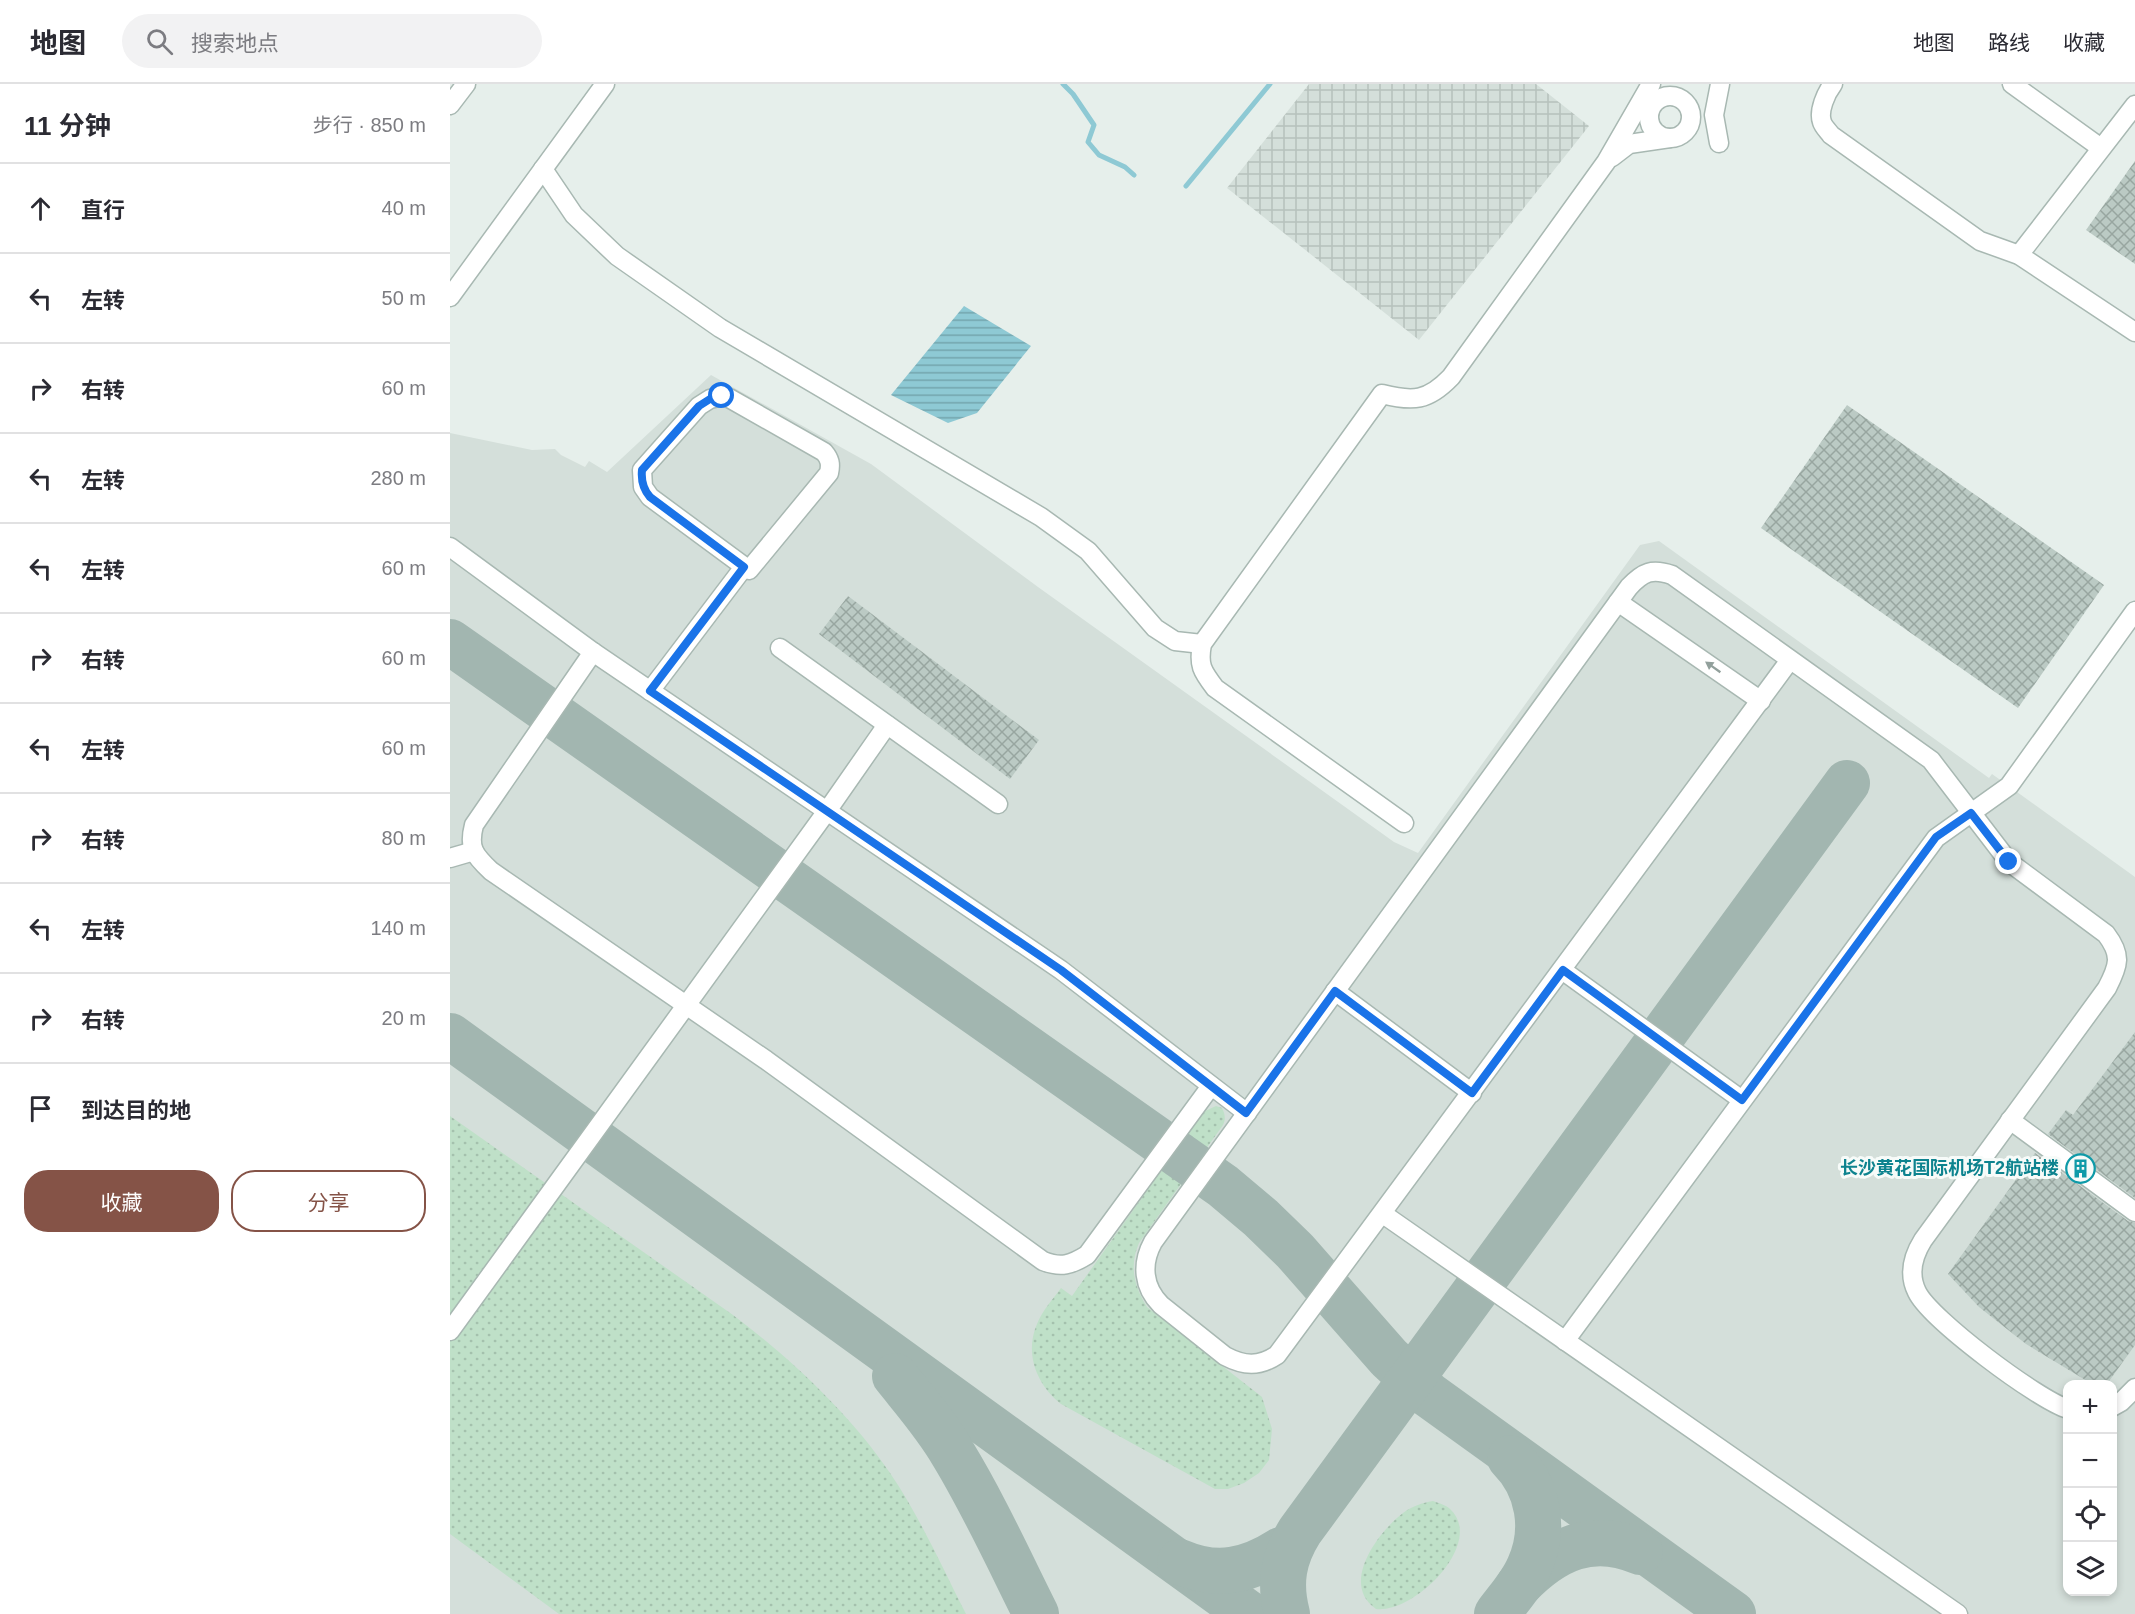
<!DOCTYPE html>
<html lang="zh">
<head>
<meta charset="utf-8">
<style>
	:root { --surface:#fff; --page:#f2f2f3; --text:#2b2b33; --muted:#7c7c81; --line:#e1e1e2; --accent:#855347 }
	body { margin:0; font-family:Helvetica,"Noto Sans SC",sans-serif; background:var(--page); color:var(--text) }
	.controls { position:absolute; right:18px; bottom:18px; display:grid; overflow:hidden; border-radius:12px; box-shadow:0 3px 9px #0003 }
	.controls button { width:54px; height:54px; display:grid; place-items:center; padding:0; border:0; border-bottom:2px solid var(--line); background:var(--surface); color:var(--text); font:30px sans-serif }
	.stop { position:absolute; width:18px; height:18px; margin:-14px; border:4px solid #1a73e8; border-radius:50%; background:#fff }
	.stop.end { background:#1a73e8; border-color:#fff; box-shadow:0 2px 6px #0008 }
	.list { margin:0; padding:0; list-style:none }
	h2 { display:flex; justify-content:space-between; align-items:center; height:78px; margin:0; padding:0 24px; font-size:26px }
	h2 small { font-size:20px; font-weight:400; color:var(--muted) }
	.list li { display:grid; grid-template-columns:39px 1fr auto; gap:18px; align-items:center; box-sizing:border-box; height:90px; padding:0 24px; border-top:2px solid var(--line) }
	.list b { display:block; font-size:22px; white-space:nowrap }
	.list em { font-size:20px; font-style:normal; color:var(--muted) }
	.actions { display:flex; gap:12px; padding:18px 24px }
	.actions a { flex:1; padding:14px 0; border:2px solid var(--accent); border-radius:24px; text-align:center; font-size:21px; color:var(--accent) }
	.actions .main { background:var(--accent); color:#fff }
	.icon { flex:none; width:33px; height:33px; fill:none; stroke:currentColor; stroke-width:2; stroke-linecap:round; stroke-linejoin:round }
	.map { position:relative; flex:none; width:1685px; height:1530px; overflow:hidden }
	header { display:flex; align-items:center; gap:36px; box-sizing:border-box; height:84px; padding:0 30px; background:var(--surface); border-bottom:2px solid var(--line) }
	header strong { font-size:28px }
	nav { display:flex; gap:33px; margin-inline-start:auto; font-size:21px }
	.search { width:420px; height:54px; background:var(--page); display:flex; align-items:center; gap:15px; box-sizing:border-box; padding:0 21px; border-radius:33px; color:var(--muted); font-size:22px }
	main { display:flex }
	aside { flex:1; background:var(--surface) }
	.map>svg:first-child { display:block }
	.built { fill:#d4dfda; fill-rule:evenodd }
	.industrial { fill:url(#industrial-grid) }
	.grass { fill:url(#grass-dots) }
	.water { fill:url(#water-rules) }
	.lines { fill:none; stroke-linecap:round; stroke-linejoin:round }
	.stream { stroke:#8ec9d4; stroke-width:5 }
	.taxiway { stroke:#a2b6b0; stroke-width:46 }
	.building { fill:url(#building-cross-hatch) }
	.minor-casing { stroke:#a8b8b2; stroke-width:21 }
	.minor { stroke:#fff; stroke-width:18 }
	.oneway { fill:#92a09c }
	.route { stroke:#1a73e8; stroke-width:8 }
	.labels { text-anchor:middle; stroke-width:6; stroke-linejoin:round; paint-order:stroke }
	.culture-label { font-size:18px; font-weight:bold; fill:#0d838f; stroke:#f7fbf9; text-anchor:end }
</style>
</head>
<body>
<header>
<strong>地图</strong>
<div class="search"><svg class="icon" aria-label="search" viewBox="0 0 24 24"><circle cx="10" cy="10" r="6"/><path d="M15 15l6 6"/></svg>搜索地点</div>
<nav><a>地图</a><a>路线</a><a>收藏</a></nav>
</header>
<main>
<aside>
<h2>11 分钟<small>步行 · 850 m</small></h2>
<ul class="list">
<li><svg class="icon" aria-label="ahead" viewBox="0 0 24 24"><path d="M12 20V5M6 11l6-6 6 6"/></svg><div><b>直行</b></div><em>40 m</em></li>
<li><svg class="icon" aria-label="left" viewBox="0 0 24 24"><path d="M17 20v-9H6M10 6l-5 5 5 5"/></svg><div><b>左转</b></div><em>50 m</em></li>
<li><svg class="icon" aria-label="right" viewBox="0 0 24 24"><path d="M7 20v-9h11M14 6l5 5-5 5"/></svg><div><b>右转</b></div><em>60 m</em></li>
<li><svg class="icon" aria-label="left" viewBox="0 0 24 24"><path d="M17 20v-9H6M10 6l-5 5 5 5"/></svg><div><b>左转</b></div><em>280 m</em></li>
<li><svg class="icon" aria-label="left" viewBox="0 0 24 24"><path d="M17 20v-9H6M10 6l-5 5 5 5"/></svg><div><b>左转</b></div><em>60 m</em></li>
<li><svg class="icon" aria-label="right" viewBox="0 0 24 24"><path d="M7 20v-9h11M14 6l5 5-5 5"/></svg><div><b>右转</b></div><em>60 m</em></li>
<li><svg class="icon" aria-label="left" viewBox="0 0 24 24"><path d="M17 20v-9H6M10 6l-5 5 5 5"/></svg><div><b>左转</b></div><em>60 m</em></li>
<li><svg class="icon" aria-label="right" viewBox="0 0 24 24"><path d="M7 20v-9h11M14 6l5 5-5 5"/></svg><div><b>右转</b></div><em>80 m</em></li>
<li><svg class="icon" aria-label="left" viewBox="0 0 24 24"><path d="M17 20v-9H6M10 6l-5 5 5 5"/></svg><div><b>左转</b></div><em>140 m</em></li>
<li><svg class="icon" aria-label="right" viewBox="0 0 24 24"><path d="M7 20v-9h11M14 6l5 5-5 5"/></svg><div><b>右转</b></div><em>20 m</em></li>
<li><svg class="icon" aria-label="arrive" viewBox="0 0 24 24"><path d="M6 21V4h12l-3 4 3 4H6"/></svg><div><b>到达目的地</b></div></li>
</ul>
<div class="actions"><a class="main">收藏</a><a>分享</a></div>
</aside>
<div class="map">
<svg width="1685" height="1530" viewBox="0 0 1685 1530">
	<defs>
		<pattern id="industrial-grid" width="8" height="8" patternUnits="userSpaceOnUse" patternTransform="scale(1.5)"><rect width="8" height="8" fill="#d4dfda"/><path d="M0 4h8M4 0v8" fill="none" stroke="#b6c1bc"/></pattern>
		<pattern id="grass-dots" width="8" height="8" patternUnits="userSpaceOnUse" patternTransform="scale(1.5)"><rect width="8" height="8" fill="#bfe0c8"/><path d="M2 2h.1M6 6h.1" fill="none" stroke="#a4c1ad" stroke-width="1.8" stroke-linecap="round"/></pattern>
		<pattern id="water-rules" width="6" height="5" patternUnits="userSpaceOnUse" patternTransform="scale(1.5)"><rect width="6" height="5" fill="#8ec9d4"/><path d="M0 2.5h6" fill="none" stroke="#74a5ad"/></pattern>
		<pattern id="building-cross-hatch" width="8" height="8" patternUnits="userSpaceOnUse" patternTransform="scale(1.5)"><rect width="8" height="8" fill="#bbcac4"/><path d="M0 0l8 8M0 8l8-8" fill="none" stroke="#98a6a0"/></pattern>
	</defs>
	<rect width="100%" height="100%" fill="#e6efeb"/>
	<path class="built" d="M261,291L421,380L588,503L944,758L968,769L1190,461L1209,457L1539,694L1542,690L1685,793V1530H0V349L82,366L105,365L111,371L135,383L139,377L157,388ZM1618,1300H1662V1508H1618Z"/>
	<path class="industrial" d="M859,0H1086L1139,42L969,256L777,104Z"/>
	<g class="grass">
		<path d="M766,1022L772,1024C775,1030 776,1035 773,1041L689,1159C679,1182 684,1202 697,1223L812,1313L822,1345L819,1376L809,1389L794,1399L778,1405H765L611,1320C587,1301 574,1270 587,1240C592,1227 603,1215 611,1204L622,1212L753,1028Z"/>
		<path d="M0,1032L283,1231C340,1274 400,1330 440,1389C470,1433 492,1483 516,1530H109L0,1450Z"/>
		<path d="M983,1417C988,1419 996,1421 1000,1425C1036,1458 965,1530 926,1525C889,1500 929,1447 953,1429C962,1422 972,1419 983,1417Z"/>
	</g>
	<path class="water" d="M514,222L581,262L527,329L498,339L441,311Z"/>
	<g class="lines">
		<g class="stream">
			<path d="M613,0L623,10L644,41L638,58L649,71L675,83L684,91"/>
			<path d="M736,102L820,0"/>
		</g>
		<g class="taxiway">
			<path d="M0,558L773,1102L811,1134L845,1167L939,1274L979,1311L1283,1530"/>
			<path d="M0,952L799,1530"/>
			<path d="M445,1292C465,1317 487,1342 503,1370C534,1421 559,1476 586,1530"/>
			<path d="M730,1478C767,1494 798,1487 831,1466"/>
			<path d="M1069,1501C1104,1465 1142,1447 1190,1468"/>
			<path d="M837,1530C829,1499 833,1474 850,1447L1397,699"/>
			<path d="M1047,1530C1058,1515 1072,1500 1079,1483C1096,1446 1089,1403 1060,1374"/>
		</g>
	</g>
	<g class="building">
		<path d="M1685,77V180L1636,146Z"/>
		<path d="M1397,321L1654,501L1568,624L1311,444Z"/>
		<path d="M398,512L589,656L560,695L369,550Z"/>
		<path d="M1685,948V1114L1598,1050L1616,1026L1623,1031Z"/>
		<path d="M1585,1069L1678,1137L1685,1139V1261L1657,1300H1642L1576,1260L1529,1223L1498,1190Z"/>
	</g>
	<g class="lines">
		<defs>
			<g id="minor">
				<path d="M1383,0C1376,9 1368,27 1372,38C1373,42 1378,47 1381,51L1530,157L1569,171L1685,248"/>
				<path d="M1562,0L1651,64"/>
				<circle cx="1220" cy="33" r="21"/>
				<path d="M0,21L16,0"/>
				<path d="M1269,59L1264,31L1270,0"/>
				<path d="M1162,73L1179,60L1220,54"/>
				<path d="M93,85L124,131L167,172L270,244L591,433L638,467L705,544L725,557L752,560"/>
				<path d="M1569,171L1685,21"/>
				<path d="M0,213L155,0"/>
				<path d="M272,312L279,314L374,368C380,375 381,380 379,389L299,486L200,413L193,403L192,386L249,322L260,315Z"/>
				<path d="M0,463L143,568L611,886L797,1029"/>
				<path d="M1168,518L1311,617"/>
				<path d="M330,564L548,720"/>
				<path d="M143,568L24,741C18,764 24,771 41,787L316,976L593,1177C611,1184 621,1181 637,1171L761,1002"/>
				<path d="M1340,576L827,1271C809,1283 794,1282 775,1272L711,1221C693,1203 691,1180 703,1158L1179,503C1193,488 1202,484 1222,491L1481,676L1559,778L1656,850C1672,871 1669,881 1657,904L1473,1156C1463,1172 1458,1190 1467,1208C1480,1235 1588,1316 1618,1325"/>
				<path d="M200,607L294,483"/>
				<path d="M954,739L765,604C752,587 748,581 752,560L932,310C963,318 978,317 1001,293L1156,78L1201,0"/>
				<path d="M0,774L24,767"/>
				<path d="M1112,886L1292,1016"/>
				<path d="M885,907L1022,1009"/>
				<path d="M1560,1036L1685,1128"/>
				<path d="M933,1130L1508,1530"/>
				<path d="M0,1247L377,727L437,641"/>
				<path d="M1115,1257L1486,754L1559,702L1685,527"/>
				<path d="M1662,1323L1671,1318L1685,1304"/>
			</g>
		</defs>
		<use href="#minor" class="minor-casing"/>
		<use href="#minor" class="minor"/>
	</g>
	<defs><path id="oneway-solid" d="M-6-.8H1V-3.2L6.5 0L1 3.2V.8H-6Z" transform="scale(1.5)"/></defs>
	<use class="oneway" href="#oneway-solid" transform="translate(1263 583) rotate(-145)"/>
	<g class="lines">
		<path class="route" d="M272,312L260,315L249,322L192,386C191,396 193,405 200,413L294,483L200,607L611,886L796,1029L885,907L1022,1009L1113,886L1292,1016L1486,753L1521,729L1559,778"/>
	</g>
	<defs>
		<symbol id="building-ring" viewBox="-11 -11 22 22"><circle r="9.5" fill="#f7fbf9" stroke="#0f9aa8" stroke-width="1.5"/><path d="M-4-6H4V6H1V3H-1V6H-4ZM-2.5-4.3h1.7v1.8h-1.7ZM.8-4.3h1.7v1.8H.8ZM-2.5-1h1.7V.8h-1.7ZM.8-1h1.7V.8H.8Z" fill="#0f9aa8"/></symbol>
	</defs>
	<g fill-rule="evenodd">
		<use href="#building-ring" x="1614" y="1068" width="33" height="33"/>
	</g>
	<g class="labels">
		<g class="culture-label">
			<text x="1609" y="1090">长沙黄花国际机场T2航站楼</text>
		</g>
	</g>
</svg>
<div class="controls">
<button>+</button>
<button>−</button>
<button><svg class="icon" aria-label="locate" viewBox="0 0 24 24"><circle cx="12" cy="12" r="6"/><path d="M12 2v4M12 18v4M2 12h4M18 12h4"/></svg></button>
<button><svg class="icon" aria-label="layers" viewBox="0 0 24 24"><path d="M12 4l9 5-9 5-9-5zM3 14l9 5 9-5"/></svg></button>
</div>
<div class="stop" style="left:272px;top:312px"></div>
<div class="stop end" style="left:1559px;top:778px"></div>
</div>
</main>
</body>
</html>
